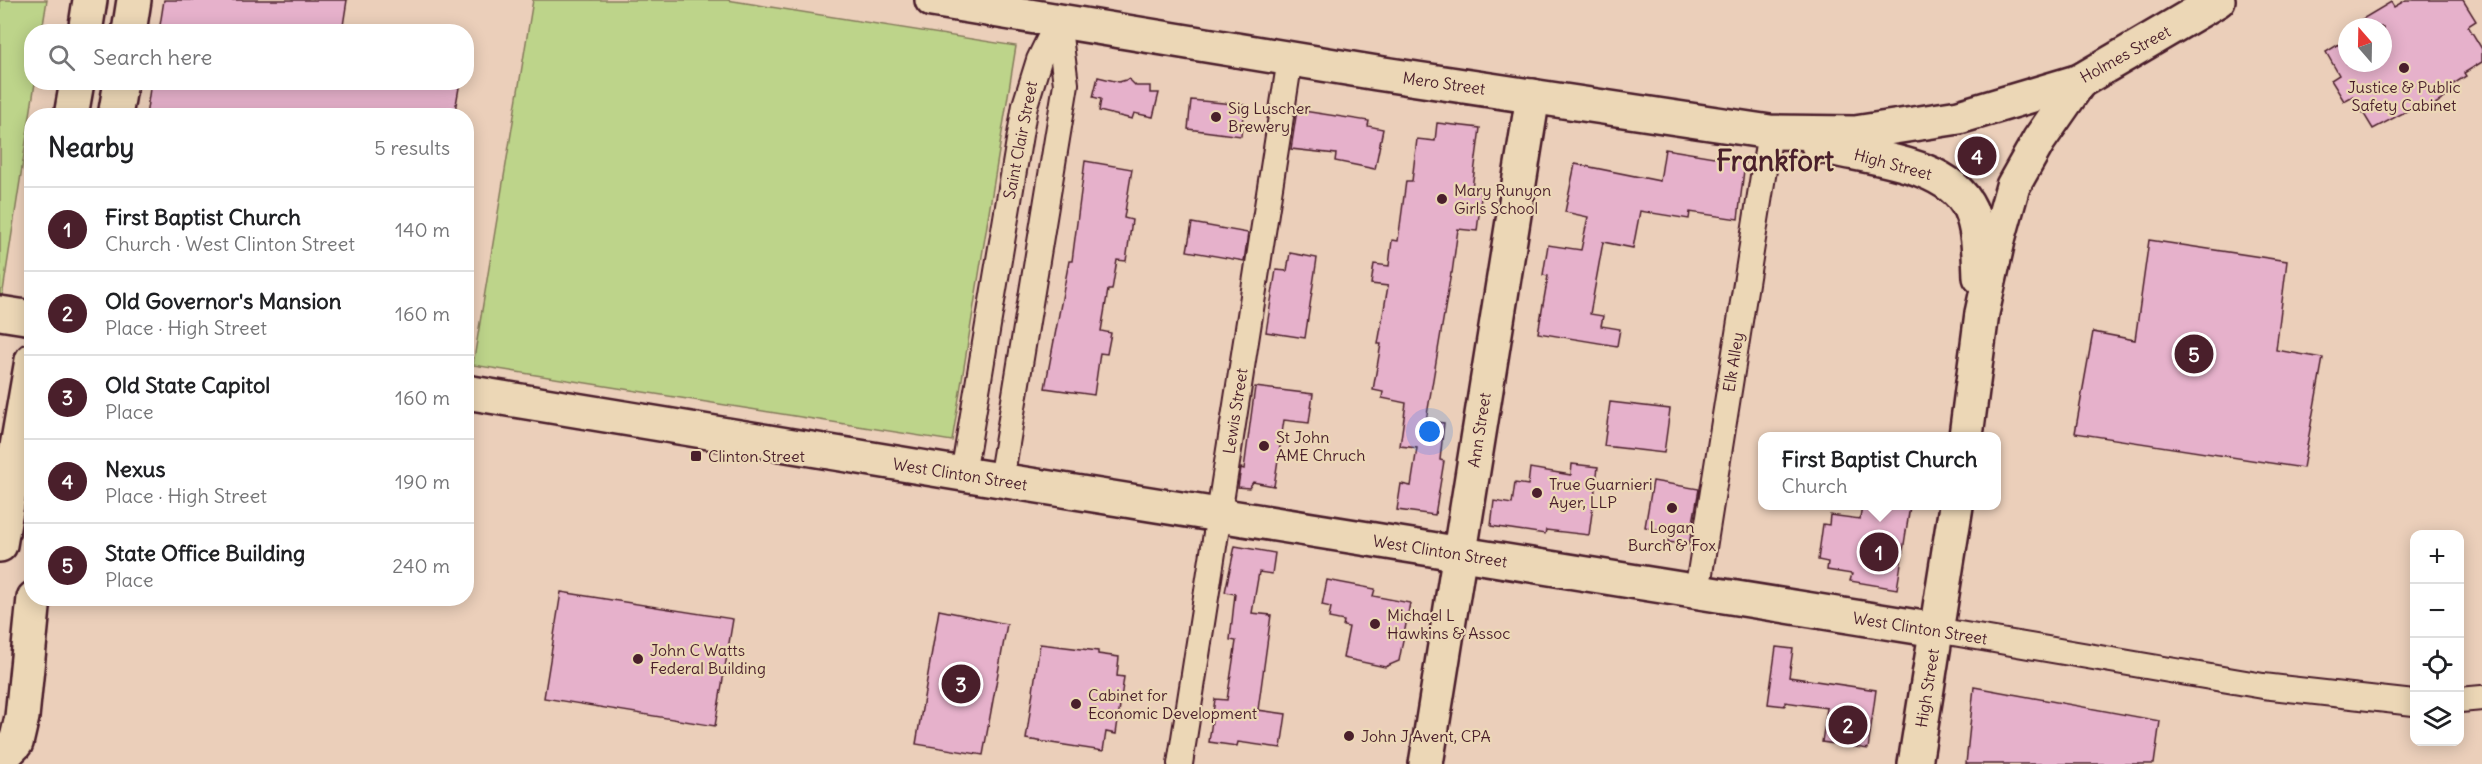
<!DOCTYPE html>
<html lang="en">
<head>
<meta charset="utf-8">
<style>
	:root { --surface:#fff; --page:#f2f2f2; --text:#202124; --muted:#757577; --line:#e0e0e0; --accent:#4a1f2b }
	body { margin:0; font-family:Delius,sans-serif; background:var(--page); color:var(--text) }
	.controls { position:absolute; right:18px; bottom:18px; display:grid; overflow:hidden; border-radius:12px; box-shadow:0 3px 15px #0003 }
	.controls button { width:54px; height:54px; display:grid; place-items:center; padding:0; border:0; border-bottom:2px solid var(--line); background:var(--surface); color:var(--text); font:30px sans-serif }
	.compass { position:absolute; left:2338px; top:18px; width:54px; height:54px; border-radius:50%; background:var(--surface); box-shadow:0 3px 15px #0003; rotate:340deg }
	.you { position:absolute; left:1430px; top:432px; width:21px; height:21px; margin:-15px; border:4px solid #fff; border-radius:50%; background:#1a73e8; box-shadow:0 0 0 9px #1a73e833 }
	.badge { display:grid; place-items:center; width:39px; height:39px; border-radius:50%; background:var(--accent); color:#fff; font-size:20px; font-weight:700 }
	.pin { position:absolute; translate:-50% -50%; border:3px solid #fff; box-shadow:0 2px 6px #0006 }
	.popup { position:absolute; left:1758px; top:432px; width:243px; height:78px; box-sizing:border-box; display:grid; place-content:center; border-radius:12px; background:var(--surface); filter:drop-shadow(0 2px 4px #0005); font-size:20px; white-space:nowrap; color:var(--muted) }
	.popup b { font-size:22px; color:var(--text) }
	.popup::after { content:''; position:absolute; left:50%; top:100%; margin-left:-12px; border:12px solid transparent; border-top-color:var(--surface) }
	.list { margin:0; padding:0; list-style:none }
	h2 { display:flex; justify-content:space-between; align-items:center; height:78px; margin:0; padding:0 24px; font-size:26px }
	h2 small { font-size:20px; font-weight:400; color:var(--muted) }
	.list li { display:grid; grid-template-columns:39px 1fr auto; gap:18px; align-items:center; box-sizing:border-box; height:84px; padding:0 24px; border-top:2px solid var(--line) }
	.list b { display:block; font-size:22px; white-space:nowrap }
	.list p { margin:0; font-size:20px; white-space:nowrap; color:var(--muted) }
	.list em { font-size:20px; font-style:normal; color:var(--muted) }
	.icon { flex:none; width:33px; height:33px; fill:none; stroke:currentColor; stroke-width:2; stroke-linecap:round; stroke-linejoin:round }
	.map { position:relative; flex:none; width:2482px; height:764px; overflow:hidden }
	.search { position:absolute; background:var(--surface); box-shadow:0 3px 15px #0003; left:24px; top:24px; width:450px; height:66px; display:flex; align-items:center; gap:15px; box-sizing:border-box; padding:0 21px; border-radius:24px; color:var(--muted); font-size:22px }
	.panel { position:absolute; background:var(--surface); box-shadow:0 3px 15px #0003; left:24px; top:108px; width:450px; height:498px; border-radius:24px }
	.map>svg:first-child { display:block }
	.green { fill:#bdd48a; stroke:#847a5a; stroke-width:1.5 }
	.building { fill:#e6b1cb; stroke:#4a1f2b; stroke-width:1.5 }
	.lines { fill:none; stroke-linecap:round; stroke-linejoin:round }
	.street-casing { stroke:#4a1f2b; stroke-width:28 }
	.secondary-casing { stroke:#4a1f2b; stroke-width:38 }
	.highway-casing { stroke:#4a1f2b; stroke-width:38 }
	.street { stroke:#ecd7b6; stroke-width:24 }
	.secondary { stroke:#ecd7b6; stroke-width:33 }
	.highway { stroke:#ecd7b6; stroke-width:33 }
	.poi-dot { fill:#4a1f2b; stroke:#ecd7b6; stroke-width:2 }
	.labels { text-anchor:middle; stroke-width:4.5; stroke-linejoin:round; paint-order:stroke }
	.street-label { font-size:16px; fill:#4a1f2b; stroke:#ecd7b6 }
	.poi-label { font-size:16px; fill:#4a1f2b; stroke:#ecd7b6; text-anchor:start }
	.town-label { font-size:28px; font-weight:bold; fill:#4a1f2b; stroke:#ecd7b6 }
</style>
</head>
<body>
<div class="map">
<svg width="2482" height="764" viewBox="0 0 2482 764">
	<rect width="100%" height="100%" fill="#ebcfba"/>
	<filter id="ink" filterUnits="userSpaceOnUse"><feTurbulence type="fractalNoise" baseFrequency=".0167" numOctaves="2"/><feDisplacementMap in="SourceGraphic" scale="12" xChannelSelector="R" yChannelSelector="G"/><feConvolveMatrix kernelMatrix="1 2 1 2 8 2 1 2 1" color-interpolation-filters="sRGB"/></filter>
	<g filter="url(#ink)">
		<g class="green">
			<path d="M0,0H47L42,31L32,32V82L35,83L0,311Z"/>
			<path d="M533,0H727L1016,46L952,441L473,365Z"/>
		</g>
		<g class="building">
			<path d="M164,0H347L342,32H159Z"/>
			<path d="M2406,0H2463L2476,21L2468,26L2482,49V62L2464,73L2466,76L2444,90L2448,96L2424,111L2420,104L2373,129L2353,96L2344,101L2331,80L2339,75L2326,52L2347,39V63H2383V27H2349L2391,2L2394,7Z"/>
			<path d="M1098,77L1119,82L1129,79L1136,86H1150V93H1159L1153,117L1134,113L1132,119L1099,111L1101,99L1093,97Z"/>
			<path d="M151,82H460L454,116H146Z"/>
			<path d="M1191,100L1244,105L1241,136L1188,129Z"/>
			<path d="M1297,110L1369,121L1368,126L1383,129L1375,169L1335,161L1336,154L1291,149Z"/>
			<path d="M1437,123L1480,128L1472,188L1482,189L1477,231L1458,229L1452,273H1451L1426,421L1444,423L1440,460L1444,461L1435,515L1397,510L1401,484L1411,486L1417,448L1400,446L1406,403L1382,398L1383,392L1373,390L1381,344H1378L1388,286L1371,284L1374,264L1389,266L1392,240L1398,241L1406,181H1412L1417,139L1435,141Z"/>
			<path d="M1665,149L1745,162L1738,219L1690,212L1689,219L1640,211L1633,248L1603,242L1590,314L1603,316L1601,326L1620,329L1617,346L1538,333L1548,276L1543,275L1548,245L1581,250L1588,217L1565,212L1575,164L1660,181Z"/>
			<path d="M1085,161L1132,169L1124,218L1132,220L1126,261L1117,260L1112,290H1108L1101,331L1111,333L1107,354L1100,353L1094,395L1045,388L1069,261H1072Z"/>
			<path d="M1192,223L1248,233L1244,261L1187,251Z"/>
			<path d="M2149,240L2287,261L2276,350L2323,358L2303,468L2075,433L2093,332L2135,340Z"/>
			<path d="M1290,253L1317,258L1305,338L1266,332L1276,270L1287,271Z"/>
			<path d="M1255,387L1313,394L1309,423L1284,420L1274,486L1253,482L1249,488L1238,487L1241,468L1244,469Z"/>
			<path d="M1610,402L1670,409L1664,453L1604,446Z"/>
			<path d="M1572,464L1598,467L1589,535L1546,530L1545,534L1491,526L1494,501L1512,504L1515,483L1528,485L1530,468L1571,475Z"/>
			<path d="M1653,481L1699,489L1689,545L1668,542L1670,532L1645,527Z"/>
			<path d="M1862,506H1910L1897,589L1850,581L1852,574L1827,570L1828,562L1818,560L1823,524L1829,525L1830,515L1860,519Z"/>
			<path d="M1235,546L1275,553L1272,574L1259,572L1252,613L1271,615L1258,710L1286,714L1281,748L1238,742L1237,746L1209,742L1215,699L1227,700L1236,641L1230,640L1235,594L1225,592Z"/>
			<path d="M1327,580L1375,589L1373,596L1410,603L1399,661L1385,667L1343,658L1349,627L1343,626L1344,621L1329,618L1331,607L1322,605Z"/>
			<path d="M561,592L733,619L715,726L544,698Z"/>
			<path d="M939,610L1007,624L983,755L916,744Z"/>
			<path d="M1040,644L1098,651V654L1119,657L1117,676L1124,677L1116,734L1106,732L1103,751L1026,739Z"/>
			<path d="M1776,647L1793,649L1789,677L1876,690L1868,749L1822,742L1827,708L1785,702V706L1768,704Z"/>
			<path d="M1974,687L2160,721L2154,764H1966Z"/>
		</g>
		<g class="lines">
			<defs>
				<g id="street">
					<path d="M963,474L1025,105L1039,60L1058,21"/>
					<path d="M1001,480L1066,84L1058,21"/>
					<path d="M1697,592L1770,132"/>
					<path d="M1936,630L2263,686L2414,703"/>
					<path d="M2460,700L2482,698"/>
					<path d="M1180,764L1290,59"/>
				</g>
				<g id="secondary">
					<path d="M932,0L1377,73L1770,132L1855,133L1959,117L2080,81L2218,0"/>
					<path d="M85,32L90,0"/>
					<path d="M71,116L77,82"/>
					<path d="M1818,145C1864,158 1948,161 1970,209C1979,230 1979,254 1980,277"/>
					<path d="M466,392L963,474L1936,630"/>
					<path d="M1966,436L1982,313L1999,236L2013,186L2039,140L2080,81"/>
					<path d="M0,545L32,360"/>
					<path d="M0,759L16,743L22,717L34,598"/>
					<path d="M1426,764L1533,96"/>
					<path d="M1915,764L1956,506"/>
				</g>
				<g id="highway">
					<path d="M129,32L134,0"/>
					<path d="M115,116L121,82"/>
					<path d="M0,313L32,318"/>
				</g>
			</defs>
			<use href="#street" class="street-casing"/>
			<use href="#secondary" class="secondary-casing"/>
			<use href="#highway" class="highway-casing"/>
			<use href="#street" class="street"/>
			<use href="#secondary" class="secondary"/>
			<use href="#highway" class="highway"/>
		</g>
	</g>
	<g class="poi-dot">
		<circle cx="2404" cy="68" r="6"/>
		<circle cx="1216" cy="117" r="6"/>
		<circle cx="1442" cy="199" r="6"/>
		<circle cx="1264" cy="446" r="6"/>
		<rect x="690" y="450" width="12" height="12" rx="3"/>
		<circle cx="1537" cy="493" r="6"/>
		<circle cx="1672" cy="508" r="6"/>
		<circle cx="1375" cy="624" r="6"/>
		<circle cx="638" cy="659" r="6"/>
		<circle cx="1076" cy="704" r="6"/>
		<circle cx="1349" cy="736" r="6"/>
	</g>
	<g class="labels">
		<g class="street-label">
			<text transform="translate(2125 54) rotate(-29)" y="6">Holmes Street</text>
			<text transform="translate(1444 83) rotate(8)" y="6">Mero Street</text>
			<text transform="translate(1020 140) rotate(-79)" y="6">Saint Clair Street</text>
			<text transform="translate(1893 164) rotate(15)" y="6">High Street</text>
			<text transform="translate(1733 362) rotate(-81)" y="6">Elk Alley</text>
			<text transform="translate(1235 411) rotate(-81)" y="6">Lewis Street</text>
			<text transform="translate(1479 430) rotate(-81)" y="6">Ann Street</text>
			<text transform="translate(960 474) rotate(9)" y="6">West Clinton Street</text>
			<text transform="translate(1440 551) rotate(9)" y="6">West Clinton Street</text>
			<text transform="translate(1920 628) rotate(9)" y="6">West Clinton Street</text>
			<text transform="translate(1927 688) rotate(-81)" y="6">High Street</text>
		</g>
		<g class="poi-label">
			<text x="2404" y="93" text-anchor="middle">Justice &amp; Public<tspan x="2404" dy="18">Safety Cabinet</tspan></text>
			<text x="1228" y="114">Sig Luscher<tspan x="1228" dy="18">Brewery</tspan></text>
			<text x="1454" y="196">Mary Runyon<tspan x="1454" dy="18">Girls School</tspan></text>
			<text x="1276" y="443">St John<tspan x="1276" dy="18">AME Chruch</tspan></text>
			<text x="708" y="462">Clinton Street</text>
			<text x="1549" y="490">True Guarnieri<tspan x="1549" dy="18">Ayer, LLP</tspan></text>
			<text x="1672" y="533" text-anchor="middle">Logan<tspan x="1672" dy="18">Burch &amp; Fox</tspan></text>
			<text x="1387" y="621">Michael L<tspan x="1387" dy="18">Hawkins &amp; Assoc</tspan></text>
			<text x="650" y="656">John C Watts<tspan x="650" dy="18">Federal Building</tspan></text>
			<text x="1088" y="701">Cabinet for<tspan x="1088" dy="18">Economic Development</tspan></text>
			<text x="1361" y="742">John J Avent, CPA</text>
		</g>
		<g class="town-label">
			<text x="1775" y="171">Frankfort</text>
		</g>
	</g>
</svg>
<div class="controls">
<button>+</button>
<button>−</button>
<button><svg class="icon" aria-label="locate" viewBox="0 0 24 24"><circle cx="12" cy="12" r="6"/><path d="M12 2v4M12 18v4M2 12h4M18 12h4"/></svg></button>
<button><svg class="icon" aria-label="layers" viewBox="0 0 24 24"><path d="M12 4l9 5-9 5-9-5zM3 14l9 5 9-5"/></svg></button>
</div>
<svg class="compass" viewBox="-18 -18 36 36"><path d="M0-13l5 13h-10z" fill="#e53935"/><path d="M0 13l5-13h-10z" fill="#757577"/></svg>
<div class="you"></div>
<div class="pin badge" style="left:1879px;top:552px">1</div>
<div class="popup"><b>First Baptist Church</b>Church</div>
<div class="pin badge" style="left:1848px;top:725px">2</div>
<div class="pin badge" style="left:961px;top:684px">3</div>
<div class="pin badge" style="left:1977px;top:156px">4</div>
<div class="pin badge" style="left:2194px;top:354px">5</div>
<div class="search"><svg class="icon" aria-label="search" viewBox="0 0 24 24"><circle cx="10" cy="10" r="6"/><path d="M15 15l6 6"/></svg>Search here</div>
<section class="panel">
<h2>Nearby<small>5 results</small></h2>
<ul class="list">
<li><span class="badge">1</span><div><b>First Baptist Church</b><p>Church · West Clinton Street</p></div><em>140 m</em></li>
<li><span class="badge">2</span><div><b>Old Governor's Mansion</b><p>Place · High Street</p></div><em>160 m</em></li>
<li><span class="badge">3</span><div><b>Old State Capitol</b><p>Place</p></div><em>160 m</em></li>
<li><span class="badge">4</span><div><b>Nexus</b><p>Place · High Street</p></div><em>190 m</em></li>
<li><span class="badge">5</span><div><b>State Office Building</b><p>Place</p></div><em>240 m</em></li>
</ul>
</section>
</div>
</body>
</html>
